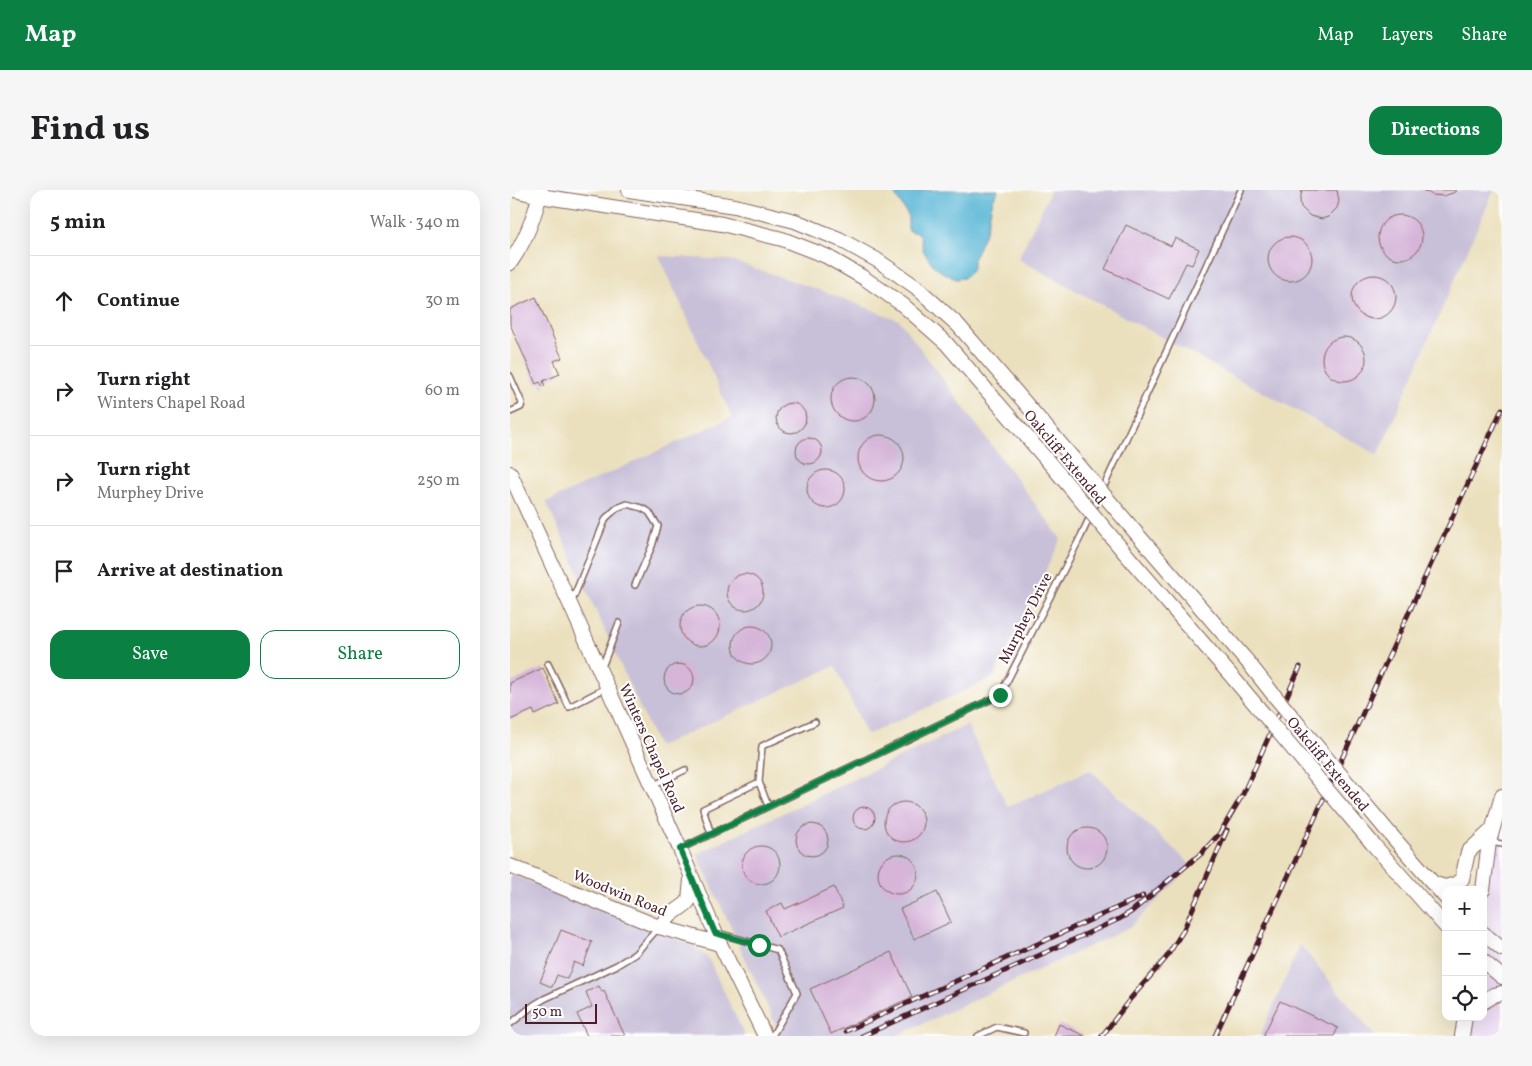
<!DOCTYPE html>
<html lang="en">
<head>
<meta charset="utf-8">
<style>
	:root { --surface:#fff; --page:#f6f6f6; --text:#202124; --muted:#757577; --line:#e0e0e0; --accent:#0b8043 }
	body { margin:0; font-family:Vollkorn,serif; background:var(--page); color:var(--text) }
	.controls { position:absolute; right:15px; bottom:15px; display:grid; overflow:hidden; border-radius:10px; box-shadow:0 5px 20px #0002 }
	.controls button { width:45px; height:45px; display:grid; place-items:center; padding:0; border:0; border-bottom:1px solid var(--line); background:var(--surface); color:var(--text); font:25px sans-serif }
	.scale { position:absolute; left:15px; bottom:12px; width:72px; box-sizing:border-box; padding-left:5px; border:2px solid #4a1f2b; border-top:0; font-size:14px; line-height:18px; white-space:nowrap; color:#4a1f2b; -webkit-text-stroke:4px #fff; paint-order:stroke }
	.stop { position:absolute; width:15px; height:15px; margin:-11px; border:4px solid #0b8043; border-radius:50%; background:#fff }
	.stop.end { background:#0b8043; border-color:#fff; box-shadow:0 1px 5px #0008 }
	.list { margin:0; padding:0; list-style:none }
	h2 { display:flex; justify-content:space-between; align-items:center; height:65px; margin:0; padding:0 20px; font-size:21px }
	h2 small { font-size:16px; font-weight:400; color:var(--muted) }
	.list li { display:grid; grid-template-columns:32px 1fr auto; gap:15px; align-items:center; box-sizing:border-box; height:90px; padding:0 20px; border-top:1px solid var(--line) }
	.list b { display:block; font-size:19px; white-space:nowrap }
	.list p { margin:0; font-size:16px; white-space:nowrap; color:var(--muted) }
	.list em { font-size:16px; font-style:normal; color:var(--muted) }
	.actions { display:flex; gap:10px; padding:15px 20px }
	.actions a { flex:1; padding:11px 0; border:1px solid var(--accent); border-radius:15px; text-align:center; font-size:18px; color:var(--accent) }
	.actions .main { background:var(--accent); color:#fff }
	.icon { flex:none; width:28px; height:28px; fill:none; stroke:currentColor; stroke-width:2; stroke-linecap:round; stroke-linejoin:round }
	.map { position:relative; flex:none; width:992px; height:846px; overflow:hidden; border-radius:15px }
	header { display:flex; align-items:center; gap:30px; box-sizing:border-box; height:70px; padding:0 25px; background:var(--accent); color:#fff }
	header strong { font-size:24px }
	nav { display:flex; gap:28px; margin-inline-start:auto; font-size:18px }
	.intro { display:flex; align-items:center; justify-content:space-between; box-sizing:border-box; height:120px; padding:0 30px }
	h1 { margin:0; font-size:35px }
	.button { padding:12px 22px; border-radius:15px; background:var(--accent); color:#fff; font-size:18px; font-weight:700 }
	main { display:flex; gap:30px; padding:0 30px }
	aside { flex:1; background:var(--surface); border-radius:15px; box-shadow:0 5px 20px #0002 }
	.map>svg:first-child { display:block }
	.built { fill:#e7d2ef }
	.industrial { fill:#c8bfd8 }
	.water { fill:#58b6d6; stroke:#516a80 }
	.building { fill:#d6b5d9 }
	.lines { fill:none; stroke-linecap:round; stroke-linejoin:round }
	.lane-casing { stroke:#82635e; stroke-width:8 }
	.secondary-casing { stroke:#82635e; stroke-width:16 }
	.lane { stroke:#fff; stroke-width:5 }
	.secondary { stroke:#fff; stroke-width:14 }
	.rail-casing { stroke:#4a1f2b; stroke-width:5 }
	.rail { stroke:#fff; stroke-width:3; stroke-dasharray:9; stroke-linecap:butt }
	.secondary-bridge-casing { stroke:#82635e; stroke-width:16; stroke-linecap:butt }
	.secondary-bridge { stroke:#fff; stroke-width:14 }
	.route { stroke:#0b8043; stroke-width:6 }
	.labels { text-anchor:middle; stroke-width:4; stroke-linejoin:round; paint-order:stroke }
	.street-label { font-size:15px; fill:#4a1f2b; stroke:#fff }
</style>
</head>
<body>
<header>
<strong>Map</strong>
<nav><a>Map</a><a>Layers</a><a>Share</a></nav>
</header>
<div class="intro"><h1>Find us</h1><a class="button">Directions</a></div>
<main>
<aside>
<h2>5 min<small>Walk · 340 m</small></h2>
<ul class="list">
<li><svg class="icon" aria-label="ahead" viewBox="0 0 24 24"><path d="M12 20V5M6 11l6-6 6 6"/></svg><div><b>Continue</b></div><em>30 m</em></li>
<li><svg class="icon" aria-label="right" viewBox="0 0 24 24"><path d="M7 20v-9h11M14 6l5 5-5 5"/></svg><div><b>Turn right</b><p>Winters Chapel Road</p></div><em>60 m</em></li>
<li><svg class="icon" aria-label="right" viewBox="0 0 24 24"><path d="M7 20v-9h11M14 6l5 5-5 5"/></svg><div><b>Turn right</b><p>Murphey Drive</p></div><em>250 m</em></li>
<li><svg class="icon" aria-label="arrive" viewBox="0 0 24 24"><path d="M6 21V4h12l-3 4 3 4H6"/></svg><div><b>Arrive at destination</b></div></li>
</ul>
<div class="actions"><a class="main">Save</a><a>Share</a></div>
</aside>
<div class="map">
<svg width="992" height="846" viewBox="0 0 992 846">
	<rect width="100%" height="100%" fill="#fff"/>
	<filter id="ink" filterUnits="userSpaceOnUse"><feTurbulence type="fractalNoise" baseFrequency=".02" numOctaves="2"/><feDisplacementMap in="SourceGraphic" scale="10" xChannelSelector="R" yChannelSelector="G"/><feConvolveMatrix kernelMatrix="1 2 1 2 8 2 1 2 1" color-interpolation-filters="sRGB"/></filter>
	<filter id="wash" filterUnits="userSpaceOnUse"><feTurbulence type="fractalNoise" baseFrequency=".0096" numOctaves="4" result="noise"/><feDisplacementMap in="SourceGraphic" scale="20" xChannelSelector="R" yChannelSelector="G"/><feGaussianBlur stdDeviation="1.12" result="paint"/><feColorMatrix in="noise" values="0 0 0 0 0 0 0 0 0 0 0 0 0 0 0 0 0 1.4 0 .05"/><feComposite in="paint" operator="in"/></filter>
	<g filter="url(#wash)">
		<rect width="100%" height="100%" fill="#ebe0bd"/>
		<path class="built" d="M992,620V846H956L959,827H973V700Z"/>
		<g class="industrial">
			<path d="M541,0H984L868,265L508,69Z"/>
			<path d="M149,66L220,70L315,102L389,130L551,349L484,487L357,545L325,476L148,557L36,312L222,227Z"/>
			<path d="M457,535L498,617L580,580L682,676L619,738L386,846H271L187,664Z"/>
			<path d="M0,684L182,755L198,768L235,846H0Z"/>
			<path d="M790,755L865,846H750Z"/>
		</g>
		<path class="water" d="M382,0H488L483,10L476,41L463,70V79L454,88L446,89L432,82L424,76L413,60L410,45L407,42H401L398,39V25Z"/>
		<g id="blocks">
			<g class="building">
				<path d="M792,0H827L829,11L827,18L818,27L812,29L800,26L791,17L790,11Z"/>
				<path d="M912,0H947L943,3L933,6L923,5Z"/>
				<circle cx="890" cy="47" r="22"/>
				<path d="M616,35L661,56L665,48L689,59L682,75L676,73L659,109L595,79Z"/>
				<circle cx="780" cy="69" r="22"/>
				<circle cx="864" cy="107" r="22"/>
				<path d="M26,107L52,168L44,171L50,184L33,191L35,196L33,197L30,192L26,194L0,134V119Z"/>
				<circle cx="834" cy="169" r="22"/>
				<circle cx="343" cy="209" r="22"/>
				<circle cx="281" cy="228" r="15"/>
				<circle cx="371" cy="268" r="23"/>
				<circle cx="299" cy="261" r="13"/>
				<circle cx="316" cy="299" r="19"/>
				<circle cx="235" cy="402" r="18"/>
				<circle cx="190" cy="436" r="20"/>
				<circle cx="242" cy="455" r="19"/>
				<circle cx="169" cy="489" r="15"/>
				<path d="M33,478L49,514L25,525L23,520L0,530V493Z"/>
				<circle cx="394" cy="632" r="20"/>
				<circle cx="354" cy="628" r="11"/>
				<circle cx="302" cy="650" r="16"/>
				<circle cx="577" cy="658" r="20"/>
				<circle cx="251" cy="675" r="19"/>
				<circle cx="388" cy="684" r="20"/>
				<path d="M324,697L333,718L268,747L256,721L272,713L275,719Z"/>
				<path d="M427,702L441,732L404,749L390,719Z"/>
				<path d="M51,740L82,752L73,776L64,772L57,789L47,785L42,797L30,792Z"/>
				<path d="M381,762L402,807L321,844L300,799Z"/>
				<path d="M89,796L92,802L94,801L115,846H77L67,824L82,817L76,802Z"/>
				<path d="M770,811L828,838L824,846H753Z"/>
				<path d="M549,834L575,846H544Z"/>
			</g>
		</g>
	</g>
	<g filter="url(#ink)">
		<use href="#blocks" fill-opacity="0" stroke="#82635e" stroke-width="1"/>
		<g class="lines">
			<defs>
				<g id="lane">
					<path d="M0,186L12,213L11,217L0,222"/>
					<path d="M62,411L96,328L107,318L117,314L132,318L139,322L148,336L142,356L125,395"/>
					<path d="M38,474L59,517L96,498"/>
					<path d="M92,477L109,433"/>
					<path d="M142,596L175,580"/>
					<path d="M258,616L249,592L252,556L305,532"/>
					<path d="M201,644L193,619L249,592"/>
					<path d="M980,652L992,654"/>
					<path d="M170,659L490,505L571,346L731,0"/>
					<path d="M208,743L268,760L287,803L262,846"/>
					<path d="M0,834L24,815L34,809L107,775L125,764L149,737"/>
					<path d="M468,846L487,837L514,843"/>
				</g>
				<g id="secondary">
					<path d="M4,0L30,6L212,34L272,49L316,66L354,88L393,115L436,153L549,284"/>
					<path d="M119,0L225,16L285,31L329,49L367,70L406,97L448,135L561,266"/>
					<path d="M0,73C15,52 25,25 31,0"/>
					<path d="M0,283L60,414L170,659L210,754L255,846"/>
					<path d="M627,344L737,471"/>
					<path d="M615,363L724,489"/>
					<path d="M875,638L936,708"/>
					<path d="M862,653L936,737"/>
					<path d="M0,676L149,737L210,754"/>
					<path d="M922,693L935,697L946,694L952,689L958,662L982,640"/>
					<path d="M973,700L979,652L992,606"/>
					<path d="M149,737L162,724L176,714L179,710L181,690"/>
					<path d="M973,743L992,759"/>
					<path d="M973,771L992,787"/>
					<path d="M973,812L984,805L992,803"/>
					<path d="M952,846L955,827"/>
				</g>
			</defs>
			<use href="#lane" class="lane-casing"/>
			<use href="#secondary" class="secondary-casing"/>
			<use href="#lane" class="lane"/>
			<use href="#secondary" class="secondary"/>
			<defs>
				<g id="rail">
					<path d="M336,841L633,706"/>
					<path d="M352,846L609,729L621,722L676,676L692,663L710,643L733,604L790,477"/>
					<path d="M592,846L621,808L656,768L673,741L717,640"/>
					<path d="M705,846L992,219"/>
				</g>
			</defs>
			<use href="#rail" class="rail-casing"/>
			<use href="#rail" class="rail"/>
			<defs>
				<g id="secondary-bridge">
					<path d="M561,266L627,344"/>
					<path d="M549,284L615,363"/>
					<path d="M737,471L763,504L875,638"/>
					<path d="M724,489L862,653"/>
				</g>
			</defs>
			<use href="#secondary-bridge" class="secondary-bridge-casing"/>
			<use href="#secondary-bridge" class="secondary-bridge"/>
		</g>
	</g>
	<g class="lines" filter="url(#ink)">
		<path class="route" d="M249,755L205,743L170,659L490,505"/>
	</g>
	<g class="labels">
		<g class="street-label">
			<text transform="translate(555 267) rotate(50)" y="5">Oakcliff Extended</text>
			<text transform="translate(515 428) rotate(-63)" y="5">Murphey Drive</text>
			<text transform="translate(142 558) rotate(66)" y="5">Winters Chapel Road</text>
			<text transform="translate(818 574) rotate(50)" y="5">Oakcliff Extended</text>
			<text transform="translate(110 703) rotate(22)" y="5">Woodwin Road</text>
		</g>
	</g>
</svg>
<div class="controls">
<button>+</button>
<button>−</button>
<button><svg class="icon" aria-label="locate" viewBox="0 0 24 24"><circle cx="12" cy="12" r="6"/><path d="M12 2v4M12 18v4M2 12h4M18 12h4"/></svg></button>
</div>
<div class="scale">50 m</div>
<div class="stop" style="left:249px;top:755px"></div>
<div class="stop end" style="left:490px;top:505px"></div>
</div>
</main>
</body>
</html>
